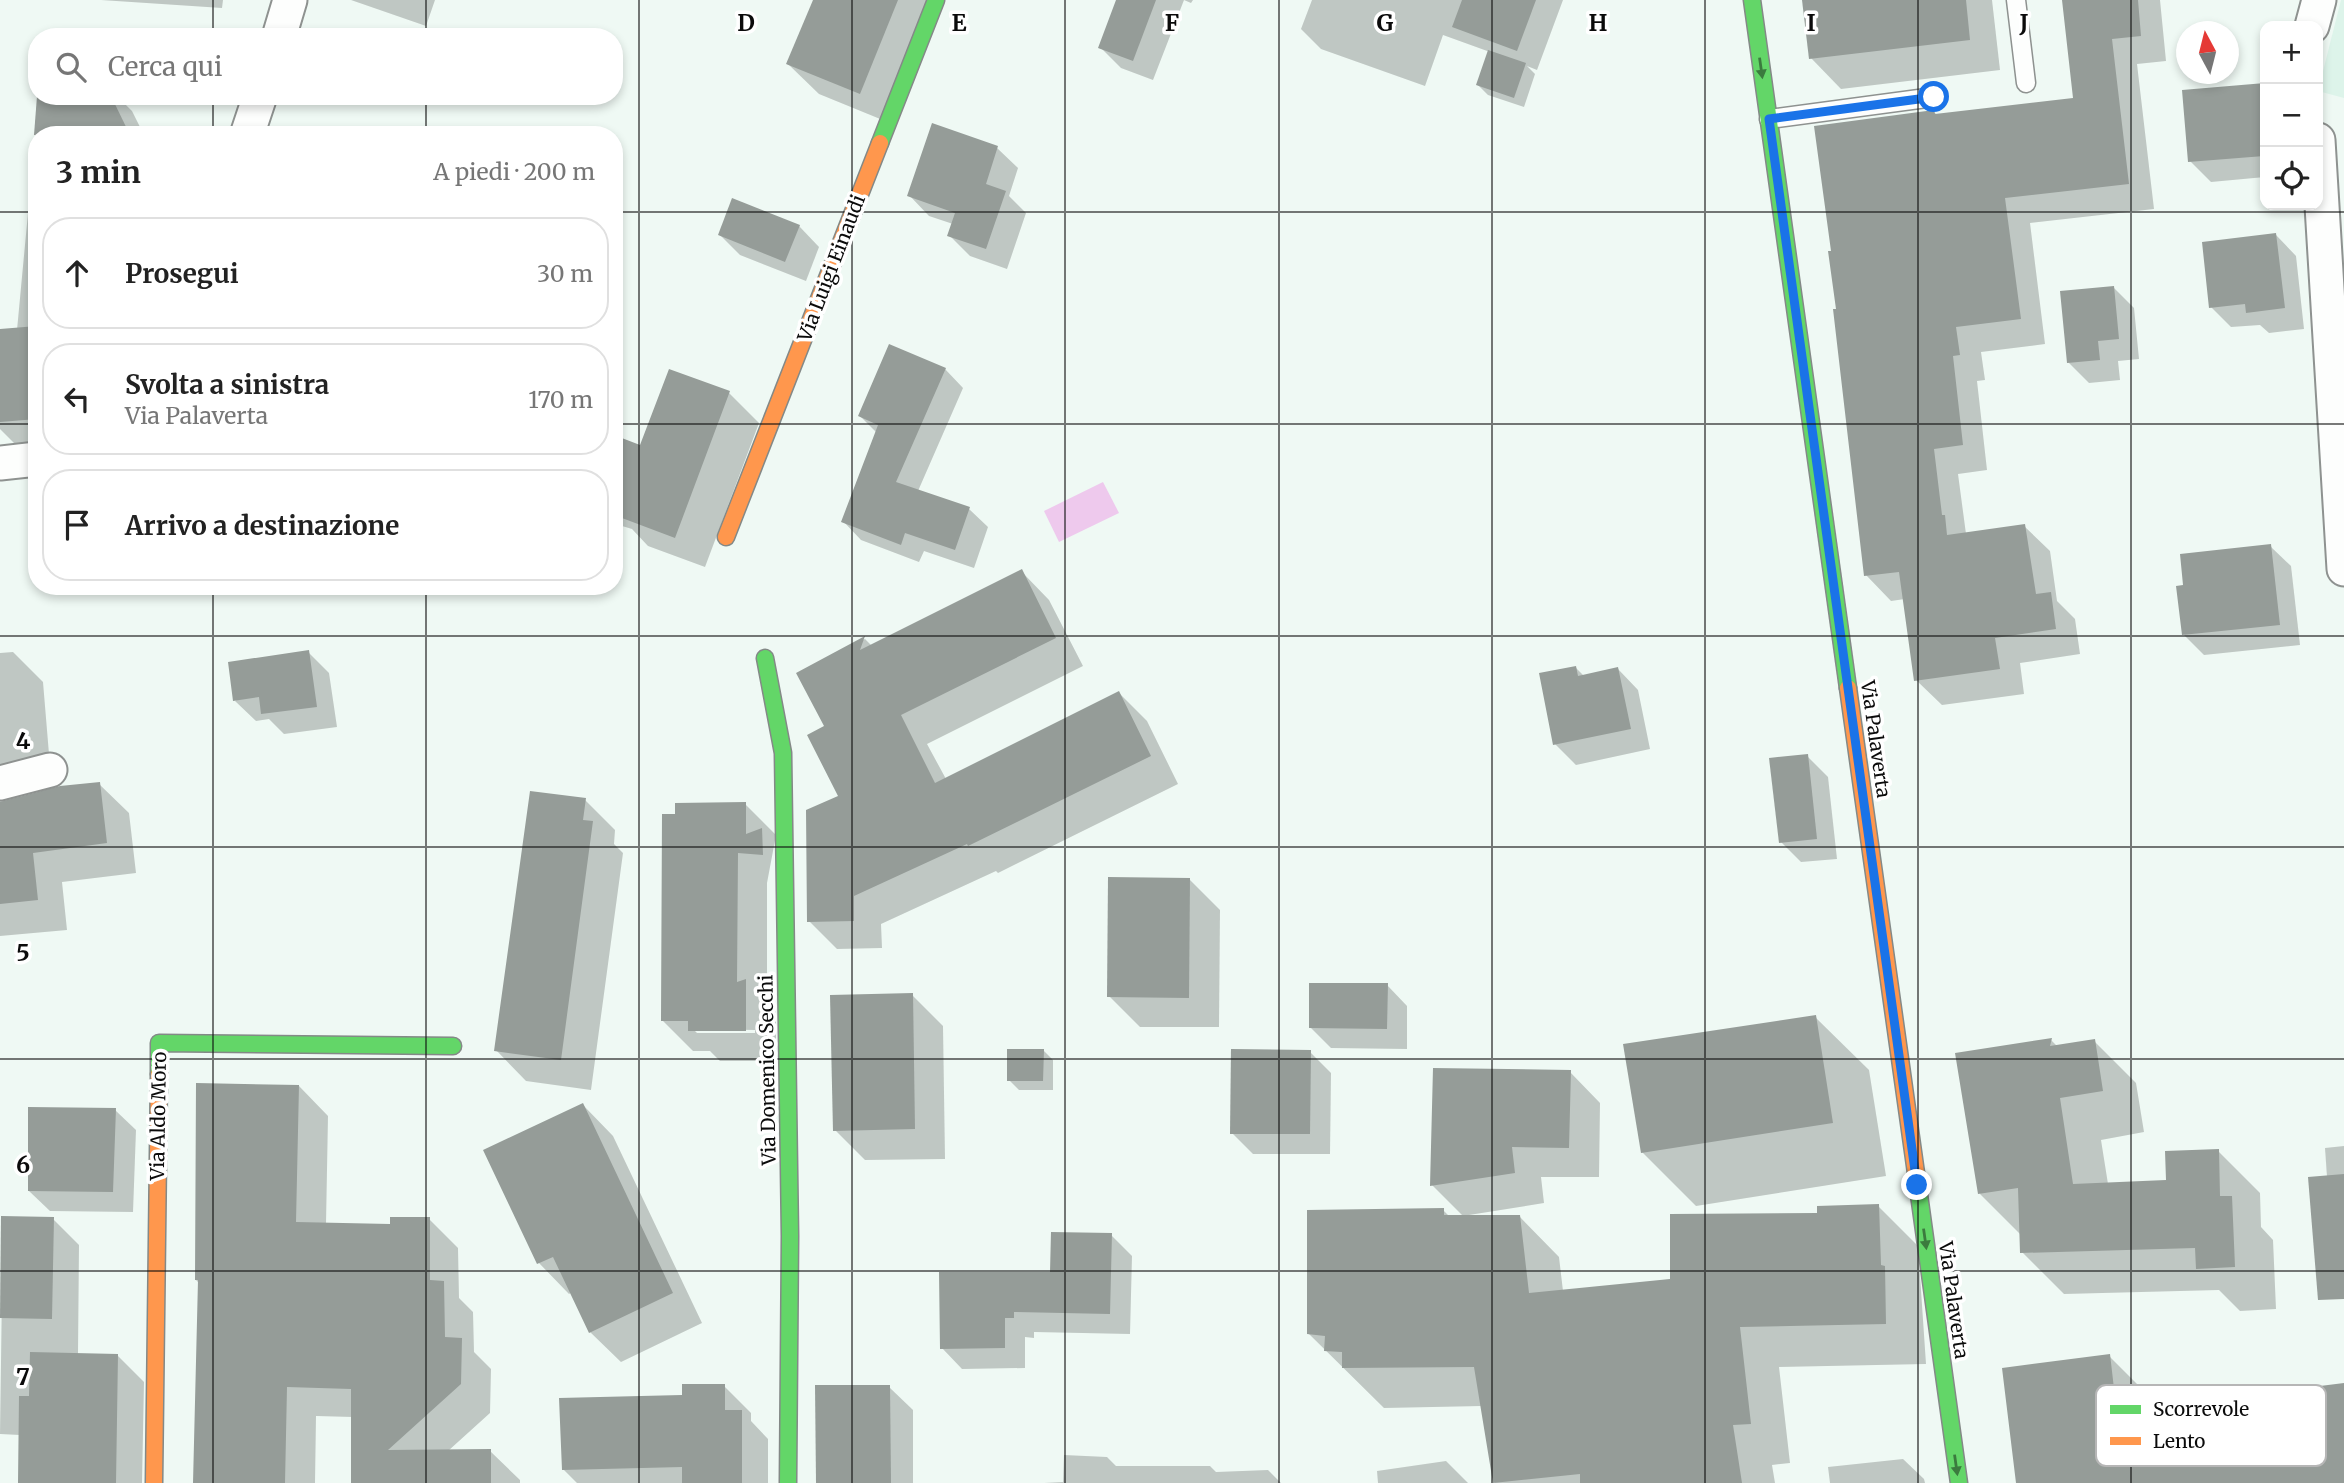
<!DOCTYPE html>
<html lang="it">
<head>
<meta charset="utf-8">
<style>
	:root { --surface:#fff; --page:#f2f2f2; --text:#222; --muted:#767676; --line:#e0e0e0 }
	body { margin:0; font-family:Merriweather,serif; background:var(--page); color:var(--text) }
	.controls { position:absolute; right:21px; top:21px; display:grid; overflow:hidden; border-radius:14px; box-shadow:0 4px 10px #0003 }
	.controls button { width:63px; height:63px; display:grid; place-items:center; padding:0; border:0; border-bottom:2px solid var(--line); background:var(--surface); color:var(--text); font:35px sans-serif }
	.compass { position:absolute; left:2176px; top:21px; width:63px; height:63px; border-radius:50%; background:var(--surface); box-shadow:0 4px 10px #0003; rotate:353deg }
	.stop { position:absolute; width:21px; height:21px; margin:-16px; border:5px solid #1a73e8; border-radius:50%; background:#fff }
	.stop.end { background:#1a73e8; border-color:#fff; box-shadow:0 2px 7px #0008 }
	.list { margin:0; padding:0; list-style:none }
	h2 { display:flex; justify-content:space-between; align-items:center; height:91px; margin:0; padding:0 28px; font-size:30px }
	h2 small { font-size:23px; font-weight:400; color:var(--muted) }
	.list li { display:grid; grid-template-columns:46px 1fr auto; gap:21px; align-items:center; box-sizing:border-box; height:112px; margin:0 14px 14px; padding:0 14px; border:2px solid var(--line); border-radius:28px }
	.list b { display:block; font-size:26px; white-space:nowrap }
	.list p { margin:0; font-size:23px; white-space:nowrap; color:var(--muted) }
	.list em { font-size:23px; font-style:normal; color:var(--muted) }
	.icon { flex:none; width:38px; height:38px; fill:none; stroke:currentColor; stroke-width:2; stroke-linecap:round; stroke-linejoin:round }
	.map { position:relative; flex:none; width:2344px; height:1483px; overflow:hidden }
	.search { position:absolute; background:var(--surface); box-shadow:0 4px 10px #0003; left:28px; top:28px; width:595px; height:77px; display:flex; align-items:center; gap:18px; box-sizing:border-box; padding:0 24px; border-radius:28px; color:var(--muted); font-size:26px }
	.panel { position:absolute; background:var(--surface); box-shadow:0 4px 10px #0003; left:28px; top:126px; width:595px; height:469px; border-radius:28px }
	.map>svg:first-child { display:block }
	.farmland { fill:#ddf4ea }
	.water { fill:#eec9ed }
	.shadow { fill:#0003; fill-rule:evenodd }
	.building { fill:#959c98 }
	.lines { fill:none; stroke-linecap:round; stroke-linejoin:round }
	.lane-casing { stroke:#8e9290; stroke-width:21 }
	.street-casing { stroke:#8e9290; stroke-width:37 }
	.fast-casing { stroke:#848987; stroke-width:19 }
	.slow-casing { stroke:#848987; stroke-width:19 }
	.lane { stroke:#fdfefd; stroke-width:18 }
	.street { stroke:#fdfefd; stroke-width:33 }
	.fast { stroke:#63d668; stroke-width:16 }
	.slow { stroke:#ff974d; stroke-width:16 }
	.oneway { fill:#3b7b3e }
	.route { stroke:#1a73e8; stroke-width:9 }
	.grid { fill:none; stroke:#0b0b0b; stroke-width:2; stroke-opacity:0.55 }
	.labels { text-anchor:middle; stroke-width:7; stroke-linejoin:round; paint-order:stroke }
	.street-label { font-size:19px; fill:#0b0b0b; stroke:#fff }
	.key { fill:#fff; stroke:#b6b6b6; stroke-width:2 }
	.key-label { font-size:19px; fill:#0b0b0b }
	.grid-label { font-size:23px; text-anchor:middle; font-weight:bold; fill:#0b0b0b; stroke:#fff; stroke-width:7; stroke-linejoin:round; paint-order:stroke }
</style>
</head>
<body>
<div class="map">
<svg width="2344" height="1483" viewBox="0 0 2344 1483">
	<rect width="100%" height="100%" fill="#eff9f4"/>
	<path class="farmland" d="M2341,0H2344V98L2318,91Z"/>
	<path class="water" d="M1103,482L1119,513L1059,542L1044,511Z"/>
	<g class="shadow">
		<path d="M101,0H223L222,8Z"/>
		<path d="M351,0H435L426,26Z"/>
		<path d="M814,0H941L890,123L819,94L788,64Z"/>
		<path d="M1118,0H1193L1191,3L1184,0L1153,80L1121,68L1100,47Z"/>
		<path d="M1312,0H1563L1537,70L1527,66L1535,74L1524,107L1488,95L1478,85L1490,52L1443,35L1425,86L1321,49L1301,29Z"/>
		<path d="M1804,0H1992L2000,70L1841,89L1811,58Z"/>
		<path d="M2064,0H2160L2166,61L2137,64L2154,209L2030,223L2045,344L1981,352L1985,380L1977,381L1987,470L1958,474L1966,534L2024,526L2050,551L2057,601L2075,619L2080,654L2020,663L2024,694L1942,705L1916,680L1905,599L1891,601L1866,575L1838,310L1934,112L1938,116L2075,100Z"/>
		<path d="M2265,84V177L2211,182L2190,161L2184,92Z"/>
		<path d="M39,96H117L132,111L144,135H37V451L23,452L0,429V331L17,330Z"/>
		<path d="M997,148L1018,168L1009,196L1026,213L1007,269L970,256L949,235L953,224L929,216L909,195Z"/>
		<path d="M799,226L819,247L806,281L740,255L720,235Z"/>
		<path d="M2276,235L2296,256L2304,329L2269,333L2260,325L2231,327L2211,307Z"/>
		<path d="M2113,287L2134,308L2139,359L2118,361L2120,380L2089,383L2068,362Z"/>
		<path d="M945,369L963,388L918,491L969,509L988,527L974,568L924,551L919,562L861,540L843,521L877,433L860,416Z"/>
		<path d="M729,393L759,423L705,567L648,546L632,529L622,526L614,518V437L641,447Z"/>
		<path d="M2270,546L2291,566L2300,645L2204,655L2184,635Z"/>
		<path d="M1021,571L1049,600L1083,666L927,744L946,779L1119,693L1147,721L1178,784L998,873L996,871L881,924L882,948L837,949L809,921L840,797L827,727L798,673L865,639L872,646Z"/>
		<path d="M13,652L43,682L52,790L99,784L129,813L136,873L62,882L67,930L0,936V653ZM40,790L41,793L17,798L25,794Z"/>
		<path d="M308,652L329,673L337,727L284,734L269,719L256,721L235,701Z"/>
		<path d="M1576,668L1584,676L1618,669L1638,690L1650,749L1576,765L1555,744Z"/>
		<path d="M1807,756L1828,777L1837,859L1801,862L1781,842Z"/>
		<path d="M585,800L615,830L614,844L623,853L591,1090L526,1081L496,1050Z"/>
		<path d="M745,804L776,835L767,883V1003L776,1012V1061H720L710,1051H693L662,1020L676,816ZM693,1029L755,1030V1033H697Z"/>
		<path d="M1190,880L1220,910L1219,1027H1140L1109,996Z"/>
		<path d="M1387,985L1407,1006V1049L1331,1048L1311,1028Z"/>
		<path d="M912,995L943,1026L945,1159L865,1160L835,1130Z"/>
		<path d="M1815,1017L1869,1070L1886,1176L1696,1206L1642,1152Z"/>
		<path d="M2051,1040L2058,1047L2094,1041L2136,1083L2144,1132L2101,1140L2108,1184L2168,1182L2218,1151L2260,1193L2261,1227L2273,1240L2276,1309L2240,1311L2219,1290L2064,1294L2022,1252L2021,1235L1980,1194Z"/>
		<path d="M1043,1050L1053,1060V1090H1019L1009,1080Z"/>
		<path d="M1310,1052L1331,1073L1330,1154H1253L1232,1133Z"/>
		<path d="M1570,1072L1600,1103L1599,1177H1541L1544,1203L1469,1215V1217L1519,1216L1559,1257L1563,1291L1672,1281L1819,1214L1878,1206L1918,1246L1926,1364L1779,1367L1790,1463L1772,1465L1775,1483H1495L1482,1406L1384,1408L1309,1334L1443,1210L1450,1217H1464L1432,1185Z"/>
		<path d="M299,1086L328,1116L326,1224L392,1226L429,1219L458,1248L459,1298L473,1312L474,1352L491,1369L490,1413L448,1451H490L520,1480V1483H353V1417L316,1416L315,1483H195L199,1283L196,1280Z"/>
		<path d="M583,1105L613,1136L702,1323L621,1362L590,1332L572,1292L569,1294L539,1263Z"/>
		<path d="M115,1110L136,1130L133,1212L50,1211L29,1191Z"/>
		<path d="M2344,1146V1263L2327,1177L2325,1148Z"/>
		<path d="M3,1218L53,1219L79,1245L78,1355H117L144,1382L142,1483H19L20,1435L0,1434Z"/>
		<path d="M1111,1235L1132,1256L1130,1334L1034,1332V1338L1025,1337V1368L962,1369L942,1348Z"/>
		<path d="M2109,1356L2137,1384L2143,1430L2197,1422L2220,1445L2273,1438L2344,1384V1483H2018Z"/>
		<path d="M724,1386L751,1413V1421L768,1439V1483H577L563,1469L684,1397Z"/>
		<path d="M889,1387L913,1410V1483H818Z"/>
		<path d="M1064,1455L1107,1457L1116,1466H1210L1216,1472L1268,1470L1281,1483H1044L1063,1482Z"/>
		<path d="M1903,1459L1924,1479L1925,1483H1830L1828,1467Z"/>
		<path d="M1446,1461L1468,1483H1378L1377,1471Z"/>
	</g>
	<g class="building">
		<path d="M813,0H898L860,94L786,64Z"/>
		<path d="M1116,0H1156L1133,61L1098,48Z"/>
		<path d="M1462,0H1536L1517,51L1452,27Z"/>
		<path d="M1802,0H1966L1970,40L1809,59Z"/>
		<path d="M2062,0H2138L2141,36L2112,39L2129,184L2005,198L2021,319L1956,327L1960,355L1953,356L1963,445L1934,449L1942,515H1945L1947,535L2025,524L2036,594L2051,592L2056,629L1995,638L2000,669L1914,681L1899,572L1864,576L1833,309H1836L1828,251H1831L1814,126L1934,110L1935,114L2073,98Z"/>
		<path d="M1488,50L1526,63L1514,98L1476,85Z"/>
		<path d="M2265,83V116H2260L2264,156L2188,162L2182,90Z"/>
		<path d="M37,96H111L130,135H34Z"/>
		<path d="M932,123L998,146L986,184L1006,191L986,249L947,236L955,213L907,196Z"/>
		<path d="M732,198L800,225L785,262L718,235Z"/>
		<path d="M2276,233L2285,308L2246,313L2245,304L2209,308L2202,242Z"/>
		<path d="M2114,286L2119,339L2098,341L2100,360L2067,363L2060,291Z"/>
		<path d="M37,326V419L0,422V329Z"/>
		<path d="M889,344L946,368L896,482L970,507L955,550L905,533L901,545L841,522L878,425L858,416Z"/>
		<path d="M669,369L730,391L675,538L614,515V435L640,445Z"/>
		<path d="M2271,544L2280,625L2182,635L2176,586L2183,585L2180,554Z"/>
		<path d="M1022,569L1056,638L901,715L935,783L1119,691L1151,756L968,846L967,844L854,896V921L807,922L806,810L838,796L807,735L824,726L796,673L865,636L860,650Z"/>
		<path d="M309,650L317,707L261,714L259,697L233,701L228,662Z"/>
		<path d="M1576,666L1578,676L1618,667L1631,729L1553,745L1539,673Z"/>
		<path d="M1808,754L1817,839L1779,843L1769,758Z"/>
		<path d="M100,782L107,843L33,853L38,900L0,904V802L60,786Z"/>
		<path d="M530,791L586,798L583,820L593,821L561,1060L494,1051Z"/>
		<path d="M746,802V834L762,828L763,855L738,853L737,982L746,979V1031H688V1021H661L662,814H675V803Z"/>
		<path d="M1108,877L1190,878L1189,998L1107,997Z"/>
		<path d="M1309,983H1388L1387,1029L1309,1028Z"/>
		<path d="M913,993L915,1129L833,1131L830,995Z"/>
		<path d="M1816,1015L1833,1123L1641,1153L1623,1044Z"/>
		<path d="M2052,1038L2050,1046L2095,1039L2103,1091L2060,1098L2073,1184L2166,1180L2165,1151L2219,1149L2220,1196H2232L2235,1267L2196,1269L2195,1248L2020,1253L2018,1188L1978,1194L1955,1053Z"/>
		<path d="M1007,1049H1044L1043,1081H1007Z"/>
		<path d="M1231,1049L1311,1050L1310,1134H1230Z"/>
		<path d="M1433,1068L1571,1070L1569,1148L1512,1147L1515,1173L1430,1186Z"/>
		<path d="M196,1083L299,1085L296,1222L390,1224V1217H430V1280L444,1281L445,1337L462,1338L461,1384L388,1450L491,1449V1483H351V1389L287,1387L285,1483H193L198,1280H195Z"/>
		<path d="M583,1103L673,1293L589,1333L553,1257L537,1264L483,1150Z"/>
		<path d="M28,1107L116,1108L113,1192L28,1191Z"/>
		<path d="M2344,1174V1299L2318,1300L2308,1177Z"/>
		<path d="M1879,1204L1881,1265L1885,1266L1886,1324L1740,1327L1751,1424L1733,1425L1742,1483H1580V1474L1493,1483L1474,1367L1342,1368V1352L1324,1351L1325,1336L1307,1334V1210L1444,1208V1215H1520L1529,1293L1670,1279V1214L1817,1213V1206Z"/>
		<path d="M1,1216L54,1217L52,1319L0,1318Z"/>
		<path d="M1051,1232L1112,1233L1110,1314L1014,1312V1318H1005V1348L940,1349L939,1272H1050Z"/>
		<path d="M30,1352L118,1354L116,1483H18L19,1396H29Z"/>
		<path d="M2110,1354L2119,1432L2198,1420L2202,1445L2271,1437L2265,1393L2344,1383V1483H2016L2002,1368Z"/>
		<path d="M682,1384H725V1410H742V1483H682V1467L562,1470L559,1398L682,1395Z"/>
		<path d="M815,1385H890L891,1483H816Z"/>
	</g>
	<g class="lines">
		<defs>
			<g id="lane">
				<path d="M2016,0L2026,83"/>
				<path d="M1769,119L1934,97"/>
			</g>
			<g id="street">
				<path d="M2312,26L2319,0"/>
				<path d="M279,37L290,0"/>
				<path d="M247,135L260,96"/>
				<path d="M2318,140L2344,569"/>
				<path d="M0,463L37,459"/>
				<path d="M0,783L50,770"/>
			</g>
			<g id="fast">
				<path d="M1752,0L1848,688"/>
				<path d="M880,143L936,0"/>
				<path d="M765,658L783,753L790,1236L788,1483"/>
				<path d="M159,1074V1043L453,1046"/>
				<path d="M1916,1173L1959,1483"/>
			</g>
			<g id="slow">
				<path d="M726,537L880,143"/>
				<path d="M1848,688L1916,1173"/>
				<path d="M154,1483L159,1074"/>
			</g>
		</defs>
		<use href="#lane" class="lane-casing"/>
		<use href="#street" class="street-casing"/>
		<use href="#fast" class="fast-casing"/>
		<use href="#slow" class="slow-casing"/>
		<use href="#lane" class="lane"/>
		<use href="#street" class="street"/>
		<use href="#fast" class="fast"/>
		<use href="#slow" class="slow"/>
	</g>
	<defs><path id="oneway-solid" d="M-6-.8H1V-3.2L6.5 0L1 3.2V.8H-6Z" transform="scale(1.75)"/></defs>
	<g class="oneway">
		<use href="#oneway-solid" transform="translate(1761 68) rotate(82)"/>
		<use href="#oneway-solid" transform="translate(1925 1239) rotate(82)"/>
		<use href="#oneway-solid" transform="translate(1956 1465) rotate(82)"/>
	</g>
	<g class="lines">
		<path class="route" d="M1917,1185L1769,119L1934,97"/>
	</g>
	<path class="grid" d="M213,0V37M426,0V37M639,0V1483M852,0V1483M1065,0V1483M1279,0V1483M1492,0V1483M1705,0V1483M1918,0V1483M2131,0V1483M213,96V135M426,96V135M0,212H37M614,212H2344M0,424H37M614,424H2344M213,586V1483M426,586V1483M0,636H2344M0,847H2344M0,1059H2344M0,1271H2344"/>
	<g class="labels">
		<g class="street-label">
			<text transform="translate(831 268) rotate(-69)" y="7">Via Luigi Einaudi</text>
			<text transform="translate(1876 739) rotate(82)" y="7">Via Palaverta</text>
			<text transform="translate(767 1070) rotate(-91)" y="7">Via Domenico Secchi</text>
			<text transform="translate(158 1116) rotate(-89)" y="7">Via Aldo Moro</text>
			<text transform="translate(1954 1300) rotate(82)" y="7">Via Palaverta</text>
		</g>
	</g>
	<rect x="2096" y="1385" width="230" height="81" rx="10" class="key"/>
	<rect x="2110" y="1405" width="31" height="9" fill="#63d668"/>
	<rect x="2110" y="1437" width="31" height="8" fill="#ff974d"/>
	<g class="key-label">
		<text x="2153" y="1416">Scorrevole</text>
		<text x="2153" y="1448">Lento</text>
	</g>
	<g class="grid-label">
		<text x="746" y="31">D</text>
		<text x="959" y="31">E</text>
		<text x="1172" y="31">F</text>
		<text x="1385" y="31">G</text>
		<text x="1598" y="31">H</text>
		<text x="1811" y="31">I</text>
		<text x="2024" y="31">J</text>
		<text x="23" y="749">4</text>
		<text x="23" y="961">5</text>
		<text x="23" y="1173">6</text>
		<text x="23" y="1385">7</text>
	</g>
</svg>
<div class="controls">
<button>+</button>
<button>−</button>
<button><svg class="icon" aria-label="locate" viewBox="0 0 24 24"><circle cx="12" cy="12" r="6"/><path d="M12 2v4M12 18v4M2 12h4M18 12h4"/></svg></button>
</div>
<svg class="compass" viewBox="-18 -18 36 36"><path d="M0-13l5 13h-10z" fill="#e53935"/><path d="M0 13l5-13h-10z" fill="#767676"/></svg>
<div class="stop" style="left:1934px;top:97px"></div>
<div class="stop end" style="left:1917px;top:1185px"></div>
<div class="search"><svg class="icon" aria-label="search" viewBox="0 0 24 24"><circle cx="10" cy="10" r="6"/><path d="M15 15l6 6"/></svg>Cerca qui</div>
<section class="panel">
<h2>3 min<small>A piedi · 200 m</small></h2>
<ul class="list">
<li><svg class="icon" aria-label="ahead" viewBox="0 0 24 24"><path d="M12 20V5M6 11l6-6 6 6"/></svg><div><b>Prosegui</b></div><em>30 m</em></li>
<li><svg class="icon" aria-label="left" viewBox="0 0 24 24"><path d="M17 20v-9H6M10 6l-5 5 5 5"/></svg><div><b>Svolta a sinistra</b><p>Via Palaverta</p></div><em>170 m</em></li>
<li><svg class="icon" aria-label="arrive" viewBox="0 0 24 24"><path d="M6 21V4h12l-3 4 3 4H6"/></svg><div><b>Arrivo a destinazione</b></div></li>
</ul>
</section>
</div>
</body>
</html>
